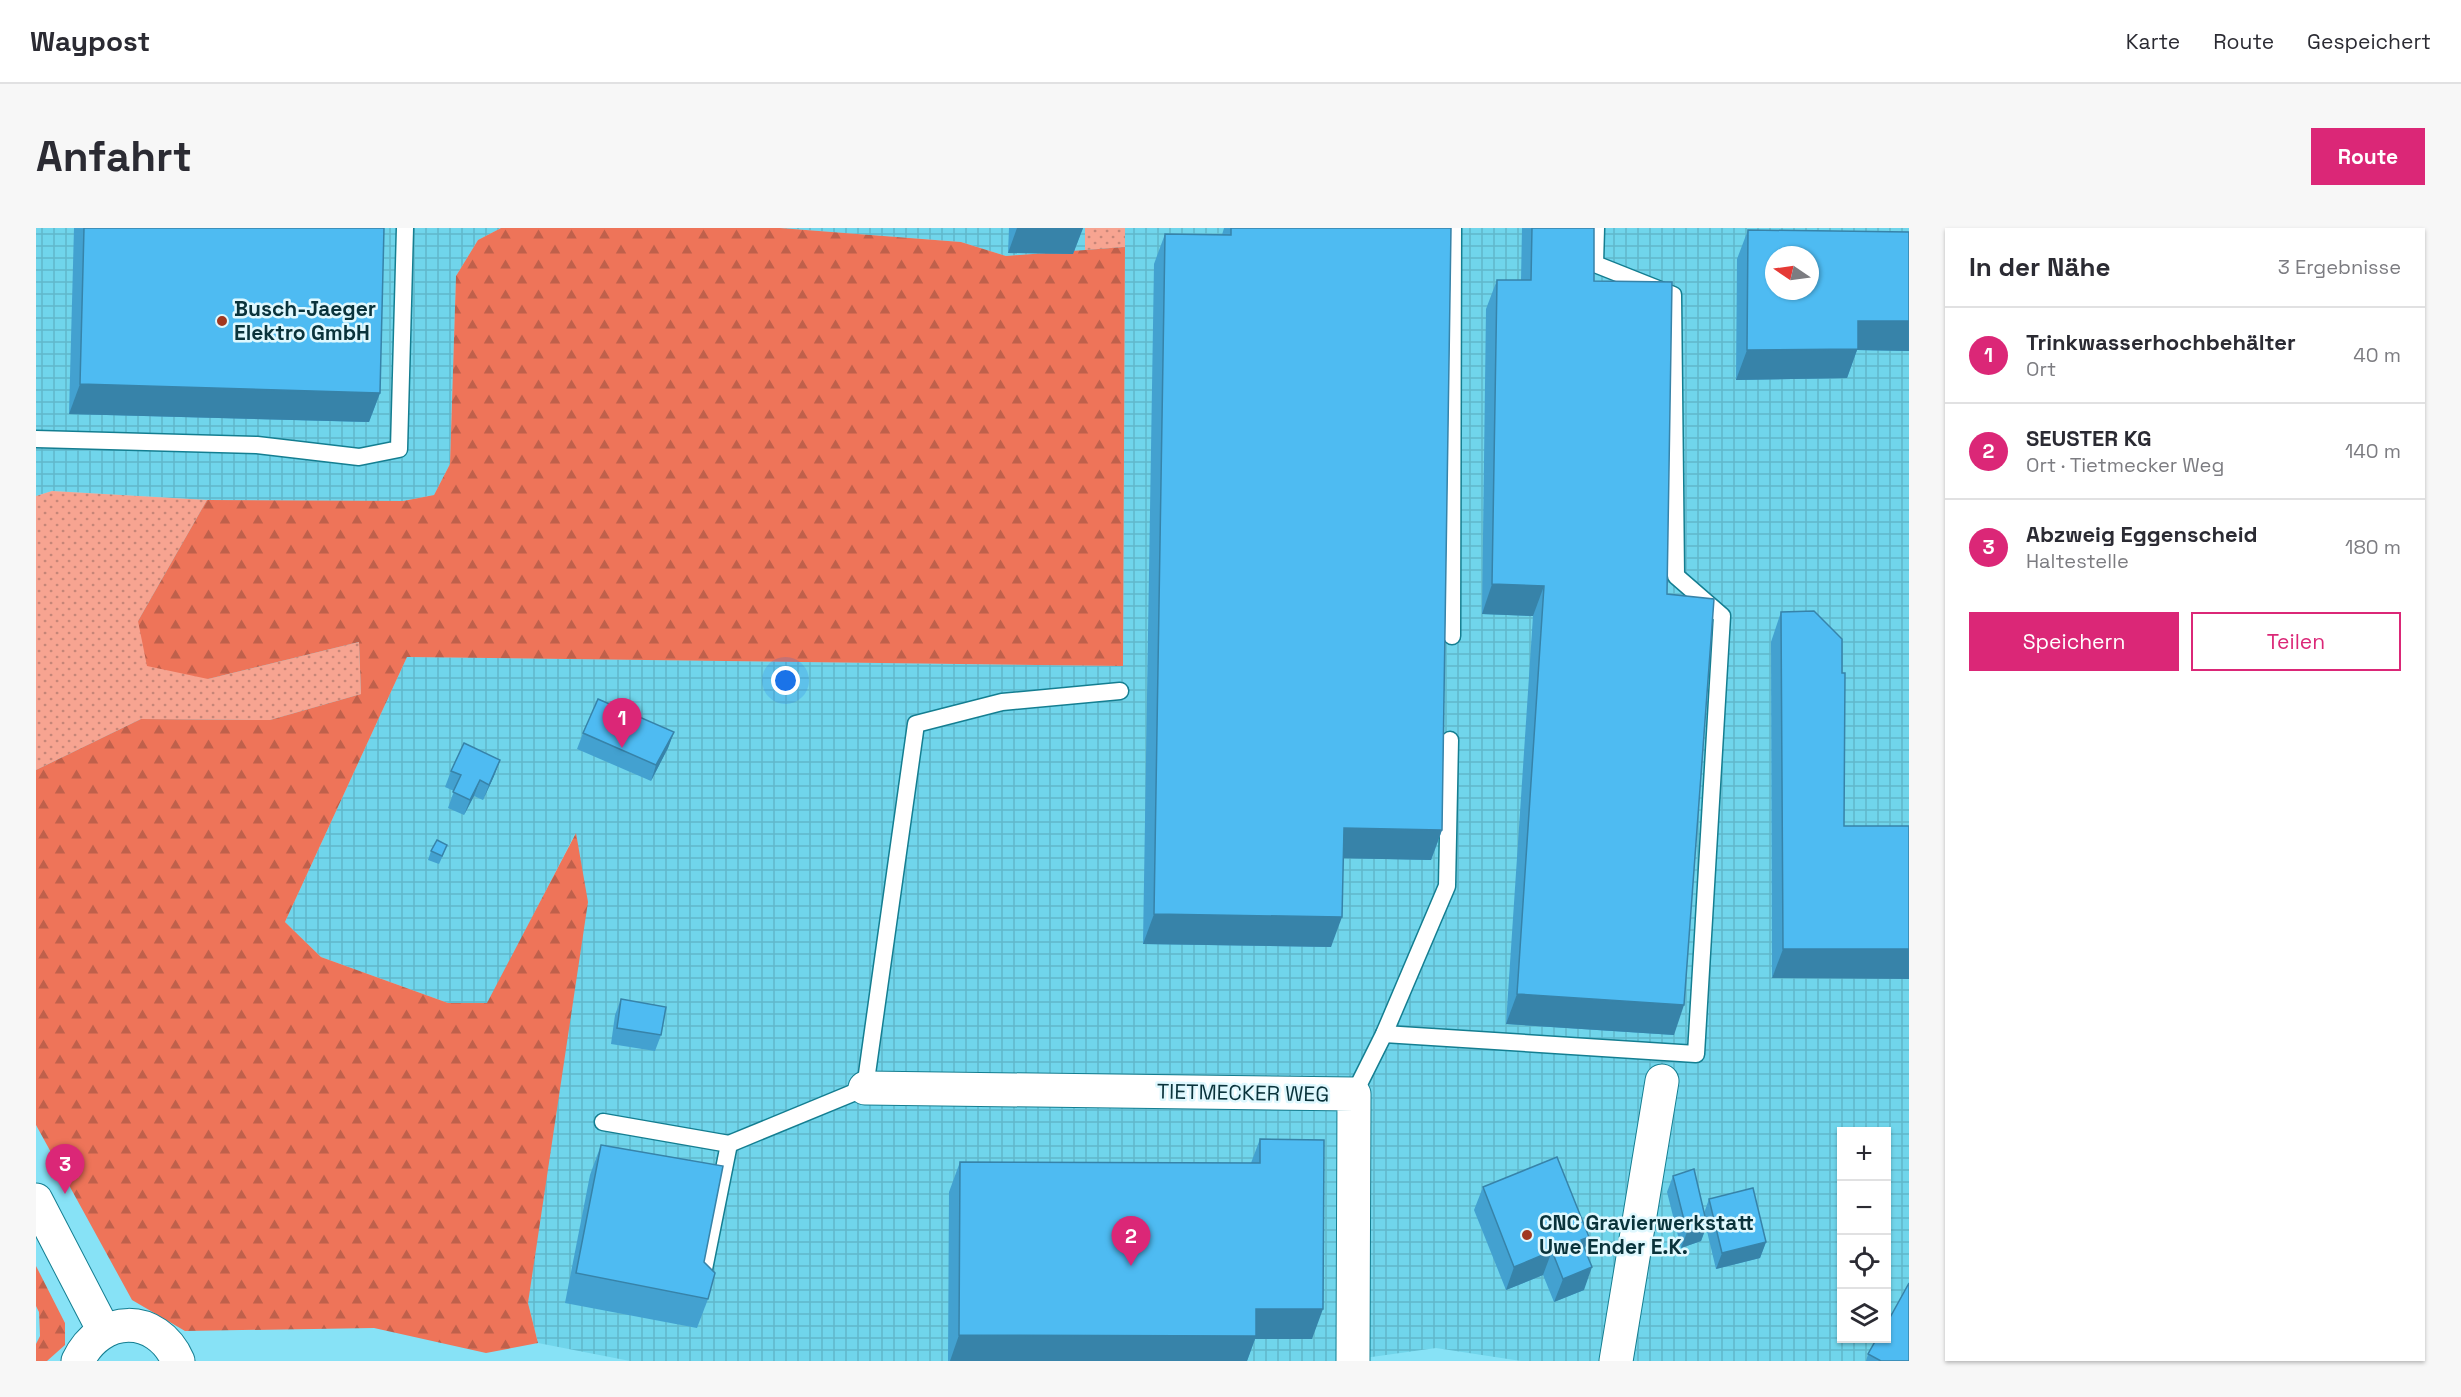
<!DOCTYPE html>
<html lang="de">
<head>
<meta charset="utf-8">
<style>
	:root { --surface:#fff; --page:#f7f7f7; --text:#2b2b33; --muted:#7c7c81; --line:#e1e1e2; --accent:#db2777 }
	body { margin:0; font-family:"Space Grotesk",sans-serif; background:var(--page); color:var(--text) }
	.controls { position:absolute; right:18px; bottom:18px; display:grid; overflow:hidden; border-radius:0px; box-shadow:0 2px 4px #0004 }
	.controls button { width:54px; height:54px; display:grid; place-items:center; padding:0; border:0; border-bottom:2px solid var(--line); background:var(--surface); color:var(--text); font:30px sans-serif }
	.compass { position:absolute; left:1729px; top:18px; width:54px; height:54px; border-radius:50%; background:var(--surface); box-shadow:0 2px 4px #0004; rotate:283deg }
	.you { position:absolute; left:750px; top:453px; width:21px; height:21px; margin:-15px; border:4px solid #fff; border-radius:50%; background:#1a73e8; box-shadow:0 0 0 9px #1a73e833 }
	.badge { display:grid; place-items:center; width:39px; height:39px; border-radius:50%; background:var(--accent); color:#fff; font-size:20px; font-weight:700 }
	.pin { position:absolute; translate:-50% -50px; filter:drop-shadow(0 2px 3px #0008) }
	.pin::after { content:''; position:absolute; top:32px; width:21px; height:18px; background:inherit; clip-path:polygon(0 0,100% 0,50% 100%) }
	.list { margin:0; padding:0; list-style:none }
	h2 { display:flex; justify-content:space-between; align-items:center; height:78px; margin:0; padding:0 24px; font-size:26px }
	h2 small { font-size:20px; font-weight:400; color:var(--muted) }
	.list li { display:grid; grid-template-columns:39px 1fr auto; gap:18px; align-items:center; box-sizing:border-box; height:96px; padding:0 24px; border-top:2px solid var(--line) }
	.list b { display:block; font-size:22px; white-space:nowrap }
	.list p { margin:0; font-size:20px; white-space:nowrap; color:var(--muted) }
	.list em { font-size:20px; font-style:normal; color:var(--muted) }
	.actions { display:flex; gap:12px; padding:18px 24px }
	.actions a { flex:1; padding:14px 0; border:2px solid var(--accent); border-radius:0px; text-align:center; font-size:21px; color:var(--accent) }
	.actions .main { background:var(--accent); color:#fff }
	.icon { flex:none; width:33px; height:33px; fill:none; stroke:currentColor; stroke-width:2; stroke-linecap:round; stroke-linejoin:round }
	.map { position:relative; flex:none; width:1873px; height:1133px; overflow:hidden; border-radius:0px }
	header { display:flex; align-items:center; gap:36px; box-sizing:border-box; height:84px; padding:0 30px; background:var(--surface); border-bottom:2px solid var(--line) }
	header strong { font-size:28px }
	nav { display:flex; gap:33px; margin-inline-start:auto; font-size:21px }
	.intro { display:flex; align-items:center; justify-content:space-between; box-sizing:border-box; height:144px; padding:0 36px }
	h1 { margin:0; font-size:42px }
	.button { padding:15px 27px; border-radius:0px; background:var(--accent); color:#fff; font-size:21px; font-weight:700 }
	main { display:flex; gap:36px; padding:0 36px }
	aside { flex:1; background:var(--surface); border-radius:0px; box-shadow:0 2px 4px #0004 }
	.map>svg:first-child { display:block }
	.industrial { fill:url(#industrial-grid); fill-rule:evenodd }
	.grass { fill:url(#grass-dots) }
	.forest { fill:url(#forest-firs) }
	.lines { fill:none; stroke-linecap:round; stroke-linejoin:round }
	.lane-casing { stroke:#147e91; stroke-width:19 }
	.street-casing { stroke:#147e91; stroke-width:35 }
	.lane { stroke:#fff; stroke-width:16 }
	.street { stroke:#fff; stroke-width:33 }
	.wall { fill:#43a1d0 }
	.shaded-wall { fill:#3783a9 }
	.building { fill:#4ebbf2; stroke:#3783a9; stroke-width:1.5; fill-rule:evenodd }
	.poi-dot { fill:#a13821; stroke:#dff8fe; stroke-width:2 }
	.labels { text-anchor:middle; stroke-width:5; stroke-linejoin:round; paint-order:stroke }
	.poi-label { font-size:21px; font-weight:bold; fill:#0a333b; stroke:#dff8fe; text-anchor:start }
	.street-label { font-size:21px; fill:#0a333b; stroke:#dff8fe }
</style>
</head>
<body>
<header>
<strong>Waypost</strong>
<nav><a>Karte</a><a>Route</a><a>Gespeichert</a></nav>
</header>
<div class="intro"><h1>Anfahrt</h1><a class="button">Route</a></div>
<main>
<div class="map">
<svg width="1873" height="1133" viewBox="0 0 1873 1133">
	<defs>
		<pattern id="industrial-grid" width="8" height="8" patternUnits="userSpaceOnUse" patternTransform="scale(1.5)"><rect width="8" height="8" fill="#70d5eb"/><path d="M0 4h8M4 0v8" fill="none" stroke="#60b7ca"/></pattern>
		<pattern id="grass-dots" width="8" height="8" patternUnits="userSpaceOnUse" patternTransform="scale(1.5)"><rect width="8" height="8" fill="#f7a491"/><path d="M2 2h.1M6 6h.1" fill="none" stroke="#c68678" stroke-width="1.8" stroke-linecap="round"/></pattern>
		<pattern id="forest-firs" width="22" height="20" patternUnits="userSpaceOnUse" patternTransform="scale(1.5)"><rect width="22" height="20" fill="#ee7459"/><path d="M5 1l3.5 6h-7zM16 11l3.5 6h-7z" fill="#bf604b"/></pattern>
	</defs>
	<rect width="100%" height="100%" fill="#87e2f6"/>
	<g class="industrial">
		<path d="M0,0H465L442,12L420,48L414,236L398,267L367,273L171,272L16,263L0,268Z"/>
		<path d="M744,0H1873V1133H1485L1400,1120L1307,1133H594L502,1115L492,1075L539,606L452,775H412L285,729L249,694L371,429L1087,438L1089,20L970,28L925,14ZM1738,27H1774V63H1738ZM1806,904H1850V1110H1806Z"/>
	</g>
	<g class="grass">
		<path d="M1049,0H1089V19L1049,22Z"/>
		<path d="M16,263L171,272L102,393L172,451L323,414L325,466L234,492L105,491L0,542V268Z"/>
	</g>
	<g class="forest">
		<path d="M465,0H744L925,14L970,28L1089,19L1087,438L371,429L249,694L285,729L412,775H451L540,605L552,674L492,1075L502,1115L450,1125L338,1100L149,1103L96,1072L0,897V542L105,491L234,492L325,466L323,414L172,451L111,438L102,393L171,272L367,273L398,267L414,236L420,48L442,12Z"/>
		<path d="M0,1038L29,1095V1117L11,1133H0V1116L4,1108L3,1084L0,1078Z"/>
	</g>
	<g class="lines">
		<defs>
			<g id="lane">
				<path d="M0,211L221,217L323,229L363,221L369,0"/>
				<path d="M1416,408L1417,0"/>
				<path d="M1348,806L1660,826L1686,388L1640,348L1637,67L1559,36L1560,0"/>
				<path d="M1318,866L1348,806L1411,658L1414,512"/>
				<path d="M567,894L693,916L829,860L880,496L966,474L1084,463"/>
				<path d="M665,1056L693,916"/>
			</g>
			<g id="street">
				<path d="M829,860L1318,866L1317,1133"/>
				<path d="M0,972L68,1103"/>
				<path d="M42,1133C64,1086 121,1085 142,1133"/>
				<path d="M1580,1133L1626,853"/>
			</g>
		</defs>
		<use href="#lane" class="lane-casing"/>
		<use href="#street" class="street-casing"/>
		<use href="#lane" class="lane"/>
		<use href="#street" class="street"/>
	</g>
	<g class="wall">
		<path d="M38,0H348L344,165L333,194L33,186Z"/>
		<path d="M973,0H1047L1037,26L972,25Z"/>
		<path d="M1188,0H1415L1406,602L1395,632L1307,630L1295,719L1107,716L1118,36L1129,6L1186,7Z"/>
		<path d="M1486,0H1558V53L1631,366L1638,807L1470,796L1497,388L1446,386L1450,81L1461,52H1485Z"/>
		<path d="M1712,2L1873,4V123L1821,122L1811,150L1700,152L1701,31Z"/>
		<path d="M1745,384L1808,598L1736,750L1735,414Z"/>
		<path d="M638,504L632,520L615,553L541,521L547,505Z"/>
		<path d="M464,532L458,548L447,572L438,568L428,587L412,580L418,563L409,559L415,543Z"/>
		<path d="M395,623L408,625L403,636L392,632Z"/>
		<path d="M585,771L625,807L619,823L575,816L579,787Z"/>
		<path d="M1224,911L1276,1111H1219L1211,1133H912L913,964L924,934L1215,935Z"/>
		<path d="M565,917L668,1034L672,1071L661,1100L529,1075L554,947Z"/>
		<path d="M1637,948L1668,985L1673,971L1730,1014L1724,1030L1680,1041L1670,999L1665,1013L1645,1020L1631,964Z"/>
		<path d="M1447,959L1553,1009L1549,1020L1548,1062L1518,1074L1507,1047L1470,1062L1438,982Z"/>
		<path d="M1832,1126L1873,1133H1830Z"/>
	</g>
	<g class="shaded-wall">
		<path d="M981,0H1047L1037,26L972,25Z"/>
		<path d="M1822,93H1873V123L1821,122L1811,150L1700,152L1711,122Z"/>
		<path d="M44,156L344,165L333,194L33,186Z"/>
		<path d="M1456,356L1508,358L1497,388L1446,386Z"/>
		<path d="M638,504L632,520L615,553L620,537Z"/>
		<path d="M464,532L458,548L447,572L453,557Z"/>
		<path d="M444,552L438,568L428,587L434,572Z"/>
		<path d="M1308,600L1406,602L1395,632L1297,630Z"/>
		<path d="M1118,686L1306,689L1295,719L1107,716Z"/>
		<path d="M1747,721H1873V751L1736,750Z"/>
		<path d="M1481,766L1648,777L1638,807L1470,796Z"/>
		<path d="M1671,997L1665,1013L1645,1020L1651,1004Z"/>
		<path d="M1553,1009L1544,1032L1545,1012Z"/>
		<path d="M1730,1014L1724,1030L1680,1041L1686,1025Z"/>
		<path d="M1516,1023L1507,1047L1470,1062L1478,1039Z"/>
		<path d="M1556,1039L1548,1062L1518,1074L1527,1051Z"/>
		<path d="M1220,1081H1287L1276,1111H1219L1211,1133H914L923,1107Z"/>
	</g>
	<g class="building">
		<path d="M48,0H348L344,165L44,156Z"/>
		<path d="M1195,0H1415L1406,602L1308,600L1306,689L1118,686L1129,6L1195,7Z"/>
		<path d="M1496,0H1558V53L1636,54L1631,366L1678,371L1648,777L1481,766L1508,358L1456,356L1461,52H1495Z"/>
		<path d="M1712,2L1873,4V93H1822V121L1711,122ZM1738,27H1774V63H1738Z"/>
		<path d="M1778,383L1806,411V445H1809L1808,598H1873V721H1747L1745,384Z"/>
		<path d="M562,471L638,504L620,537L547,505Z"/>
		<path d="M428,515L464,532L453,557L444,552L434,572L417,564L425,547L415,543Z"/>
		<path d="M401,612L411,617L406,628L395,623Z"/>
		<path d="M585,771L630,779L625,807L581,800Z"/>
		<path d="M1224,911L1288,912L1287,1081H1220V1108L923,1107L924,934L1224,935Z"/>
		<path d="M565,917L687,938L668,1034L679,1045L672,1071L540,1045Z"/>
		<path d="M1521,929L1553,1009L1545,1012L1556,1039L1527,1051L1516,1023L1478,1039L1447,959Z"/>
		<path d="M1658,941L1671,997L1651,1004L1637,948Z"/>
		<path d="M1717,960L1730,1014L1686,1025L1673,971Z"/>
		<path d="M1873,1055V1133H1845L1832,1126L1841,1110H1851V1095Z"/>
	</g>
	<g class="poi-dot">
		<circle cx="186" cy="93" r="6"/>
		<circle cx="1491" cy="1007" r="6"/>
	</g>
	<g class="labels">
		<g class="poi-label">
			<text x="198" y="88">Busch-Jaeger<tspan x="198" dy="24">Elektro GmbH</tspan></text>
			<text x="1503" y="1002">CNC Gravierwerkstatt<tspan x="1503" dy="24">Uwe Ender E.K.</tspan></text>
		</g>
		<g class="street-label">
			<text transform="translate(1207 865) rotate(1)" y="7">TIETMECKER WEG</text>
		</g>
	</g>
</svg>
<div class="controls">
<button>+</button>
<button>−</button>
<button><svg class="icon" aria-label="locate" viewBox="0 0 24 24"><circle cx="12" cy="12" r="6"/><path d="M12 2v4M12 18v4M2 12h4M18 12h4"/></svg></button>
<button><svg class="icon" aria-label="layers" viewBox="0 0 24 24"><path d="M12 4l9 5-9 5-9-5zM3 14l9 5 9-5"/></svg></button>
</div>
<svg class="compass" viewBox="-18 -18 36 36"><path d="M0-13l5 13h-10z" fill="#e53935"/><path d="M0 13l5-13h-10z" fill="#7c7c81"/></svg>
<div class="you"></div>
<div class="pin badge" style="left:586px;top:520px">1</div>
<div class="pin badge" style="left:1095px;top:1038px">2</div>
<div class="pin badge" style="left:29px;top:966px">3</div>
</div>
<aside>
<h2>In der Nähe<small>3 Ergebnisse</small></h2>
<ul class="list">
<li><span class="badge">1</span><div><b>Trinkwasserhochbehälter</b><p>Ort</p></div><em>40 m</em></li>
<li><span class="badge">2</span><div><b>SEUSTER KG</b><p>Ort · Tietmecker Weg</p></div><em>140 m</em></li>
<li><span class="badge">3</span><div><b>Abzweig Eggenscheid</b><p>Haltestelle</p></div><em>180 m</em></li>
</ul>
<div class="actions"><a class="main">Speichern</a><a>Teilen</a></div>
</aside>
</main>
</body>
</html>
